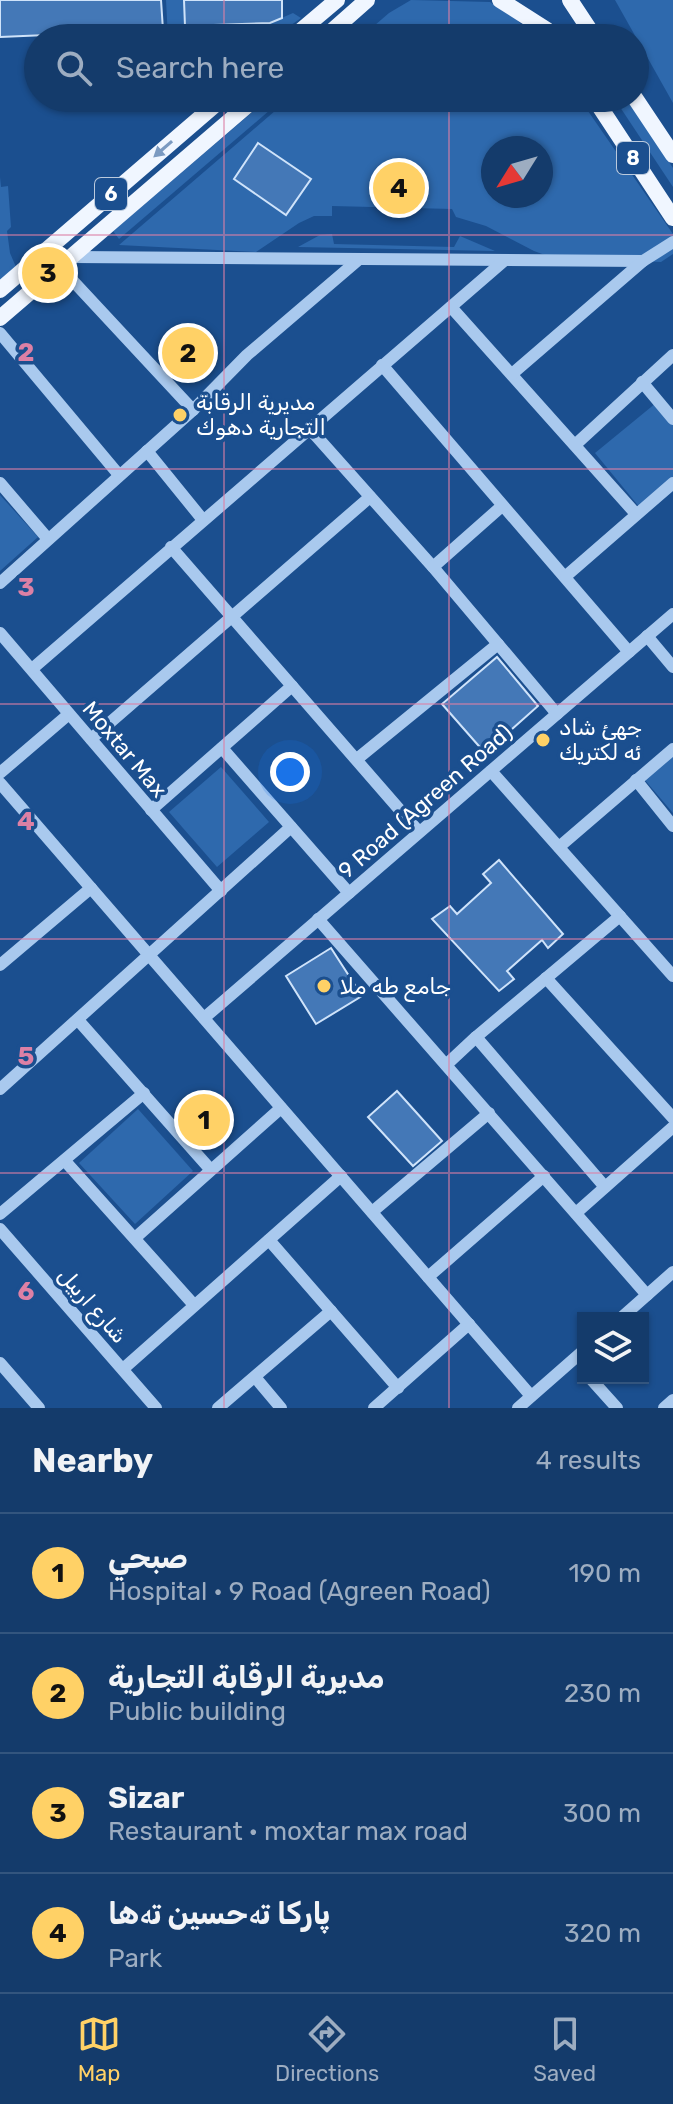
<!DOCTYPE html>
<html lang="en">
<head>
<meta charset="utf-8">
<style>
	:root { --surface:#143b6b; --page:#1d4271; --text:#f1f3f6; --muted:#9dadc1; --line:#33557e; --accent:#ffd166 }
	body { margin:0; font-family:Rubik,"Noto Naskh Arabic",sans-serif; background:var(--page); color:var(--text) }
	.controls { position:absolute; right:24px; bottom:24px; display:grid; overflow:hidden; border-radius:0px; box-shadow:0 2px 6px #0004 }
	.controls button { width:72px; height:72px; display:grid; place-items:center; padding:0; border:0; border-bottom:2px solid var(--line); background:var(--surface); color:var(--text); font:40px sans-serif }
	.compass { position:absolute; left:481px; top:136px; width:72px; height:72px; border-radius:50%; background:var(--surface); box-shadow:0 2px 6px #0004; rotate:233deg }
	.you { position:absolute; left:290px; top:772px; width:28px; height:28px; margin:-20px; border:6px solid #fff; border-radius:50%; background:#1a73e8; box-shadow:0 0 0 12px #1a73e833 }
	.badge { display:grid; place-items:center; width:52px; height:52px; border-radius:50%; background:var(--accent); color:#111; font-size:26px; font-weight:700 }
	.pin { position:absolute; translate:-50% -50%; border:4px solid #fff; box-shadow:0 2px 8px #0006 }
	.list { margin:0; padding:0; list-style:none }
	h2 { display:flex; justify-content:space-between; align-items:center; height:104px; margin:0; padding:0 32px; font-size:34px }
	h2 small { font-size:26px; font-weight:400; color:var(--muted) }
	.list li { display:grid; grid-template-columns:52px 1fr auto; gap:24px; align-items:center; box-sizing:border-box; height:120px; padding:0 32px; border-top:2px solid var(--line) }
	.list b { display:block; font-size:30px; white-space:nowrap }
	.list p { margin:0; font-size:26px; white-space:nowrap; color:var(--muted) }
	.list em { font-size:26px; font-style:normal; color:var(--muted) }
	.icon { flex:none; width:44px; height:44px; fill:none; stroke:currentColor; stroke-width:2; stroke-linecap:round; stroke-linejoin:round }
	.map { position:relative; flex:none; width:673px; height:1408px; overflow:hidden }
	.search { position:absolute; background:var(--surface); box-shadow:0 2px 6px #0004; left:24px; right:24px; top:24px; height:88px; display:flex; align-items:center; gap:20px; box-sizing:border-box; padding:0 28px; border-radius:44px; color:var(--muted); font-size:30px }
	.sheet { height:584px; background:var(--surface) }
	nav { display:flex; justify-content:space-around; align-items:center; box-sizing:border-box; height:112px; border-top:2px solid var(--line); background:var(--surface); font-size:22px; color:var(--muted) }
	nav a { display:grid; justify-items:center; gap:4px }
	nav .on { color:var(--accent) }
	.map>svg:first-child { display:block }
	.green { fill:#2e69ad; fill-rule:evenodd }
	.building { fill:#4478b7; stroke:#cfe3fa; stroke-width:2 }
	.lines { fill:none; stroke-linecap:round; stroke-linejoin:round }
	.minor { stroke:#a9c9ee; stroke-width:12 }
	.major { stroke:#f0f6ff; stroke-width:16 }
	.oneway { fill:#7b9ac1 }
	.grid { fill:none; stroke:#dd80a5; stroke-width:2; stroke-opacity:0.55 }
	.poi-dot { fill:#ffd166; stroke:#1b4f8f; stroke-width:3 }
	.labels { text-anchor:middle; stroke-width:7; stroke-linejoin:round; paint-order:stroke }
	.shield { fill:#1b4f8f; stroke:#bbcadd; stroke-width:2 }
	.shield-label { font-size:20px; font-weight:bold; fill:#fff }
	.poi-label { font-size:22px; fill:#fff; stroke:#1b4f8f; text-anchor:start }
	.street-label { font-size:22px; fill:#fff; stroke:#1b4f8f }
	.grid-label { font-size:26px; text-anchor:middle; font-weight:bold; fill:#dd80a5; stroke:#1b4f8f; stroke-width:7; stroke-linejoin:round; paint-order:stroke }
</style>
</head>
<body>
<div class="map">
<svg width="673" height="1408" viewBox="0 0 673 1408">
	<rect width="100%" height="100%" fill="#1b4f8f"/>
	<g class="green">
		<path d="M166,0H184L186,26L270,23L293,13L301,18L273,38H168Z"/>
		<path d="M411,0L490,2L517,20L535,38H360L389,13Z"/>
		<path d="M615,0H673V103Z"/>
		<path d="M269,98H284L119,239L113,231Z"/>
		<path d="M290,98H579L673,234V254L661,262L553,258L534,251L486,226L456,217L452,209L332,206V216H314L299,223L256,252L119,245ZM258,143L310,178L286,215L234,179ZM493,148H541V196H493Z"/>
		<path d="M614,98H626L673,168V187Z"/>
		<path d="M0,177L1,187L8,186L11,227L7,231L10,253L16,267L0,283Z"/>
		<path d="M332,234L334,244L454,247L460,236L495,251L298,247L320,235Z"/>
		<path d="M656,403L673,423V491L645,514L595,453Z"/>
		<path d="M0,495L38,537L0,571Z"/>
		<path d="M673,755V813L644,779Z"/>
		<path d="M221,767L269,822L217,867L169,812Z"/>
		<path d="M138,1109L193,1171L135,1224L79,1163Z"/>
	</g>
	<g class="building">
		<path d="M0,0H161L163,30L0,37Z"/>
		<path d="M184,0H282V18L270,23L185,26Z"/>
		<path d="M258,143L311,179L286,215L234,179Z"/>
		<path d="M497,657L538,706L485,753L442,704Z"/>
		<path d="M499,860L563,934L548,948L542,940L507,971L514,979L499,991L432,919L450,906L457,914L491,883L483,874Z"/>
		<path d="M331,948L362,996L316,1024L286,976Z"/>
		<path d="M397,1091L442,1141L413,1166L368,1117Z"/>
	</g>
	<g class="lines">
		<g class="minor">
			<path d="M72,257L643,261"/>
			<path d="M60,267L193,410"/>
			<path d="M451,307L636,514"/>
			<path d="M0,333L119,475"/>
			<path d="M382,365L629,652"/>
			<path d="M512,374L643,261L673,242"/>
			<path d="M642,382L673,419"/>
			<path d="M309,428L433,567L557,714"/>
			<path d="M575,445L673,355"/>
			<path d="M147,451L203,520"/>
			<path d="M0,483L48,539"/>
			<path d="M171,547L419,832"/>
			<path d="M433,567L502,506"/>
			<path d="M566,576L673,483"/>
			<path d="M0,583L193,410L247,355L357,261"/>
			<path d="M0,633L221,891"/>
			<path d="M647,636L673,667"/>
			<path d="M32,669L505,260"/>
			<path d="M91,739L370,497"/>
			<path d="M222,748L349,893"/>
			<path d="M357,759L498,644"/>
			<path d="M491,771L673,976"/>
			<path d="M0,773L69,714"/>
			<path d="M636,780L673,826"/>
			<path d="M0,783L531,1396"/>
			<path d="M151,810L292,686"/>
			<path d="M559,847L673,749"/>
			<path d="M318,919L647,1295"/>
			<path d="M0,965L91,888"/>
			<path d="M546,978L673,1118"/>
			<path d="M204,1018L673,614"/>
			<path d="M78,1020L210,1169"/>
			<path d="M476,1037L605,1187"/>
			<path d="M446,1065L476,1037L620,916"/>
			<path d="M0,1089L291,827"/>
			<path d="M65,1161L194,1305"/>
			<path d="M372,1212L489,1113"/>
			<path d="M576,1213L673,1127"/>
			<path d="M0,1214L144,1093"/>
			<path d="M0,1229L156,1408"/>
			<path d="M135,1238L281,1108"/>
			<path d="M269,1240L398,1388"/>
			<path d="M428,1277L544,1176"/>
			<path d="M621,1318L673,1272"/>
			<path d="M0,1363L39,1408"/>
			<path d="M123,1369L341,1176"/>
			<path d="M255,1377L281,1408"/>
			<path d="M590,1378L617,1408"/>
			<path d="M218,1408L331,1311"/>
			<path d="M374,1408L469,1324"/>
			<path d="M518,1408L583,1351"/>
			<path d="M664,1408L673,1400"/>
		</g>
		<g class="major">
			<path d="M500,0L547,30"/>
			<path d="M570,0L595,38"/>
			<path d="M292,38L337,0"/>
			<path d="M324,38L367,0"/>
			<path d="M594,98L673,218"/>
			<path d="M635,98L673,155"/>
			<path d="M0,290L223,98"/>
			<path d="M0,318L256,98"/>
		</g>
	</g>
	<defs><path id="oneway-solid" d="M-6-.8H1V-3.2L6.5 0L1 3.2V.8H-6Z" transform="scale(2)"/></defs>
	<use class="oneway" href="#oneway-solid" transform="translate(163 149) rotate(139)"/>
	<path class="grid" d="M224,0V38M449,0V38M224,98V1408M449,98V1408M0,235H673M0,469H673M0,704H673M0,939H673M0,1173H673"/>
	<g class="poi-dot">
		<circle cx="180" cy="415" r="8"/>
		<circle cx="543" cy="740" r="8"/>
		<circle cx="324" cy="986" r="8"/>
	</g>
	<g class="labels">
		<g class="shield">
			<rect x="617" y="142" width="32" height="32" rx="6"/>
			<rect x="95" y="178" width="32" height="32" rx="6"/>
		</g>
		<g class="shield-label">
			<text x="633" y="165">8</text>
			<text x="111" y="201">6</text>
		</g>
		<g class="poi-label">
			<text x="196" y="410">مديرية الرقابة<tspan x="196" dy="25">التجارية دهوك</tspan></text>
			<text x="559" y="735">جهئ شاد<tspan x="559" dy="25">ئه لكتريك</tspan></text>
			<text x="340" y="994">جامع طه ملا</text>
		</g>
		<g class="street-label">
			<text transform="translate(125 749) rotate(50)" y="8">Moxtar Max</text>
			<text transform="translate(425 801) rotate(-41)" y="8">9 Road (Agreen Road)</text>
			<text transform="translate(93 1305) rotate(49)" y="8">شارع اربيل</text>
		</g>
	</g>
	<g class="grid-label">
		<text x="26" y="361">2</text>
		<text x="26" y="596">3</text>
		<text x="26" y="830">4</text>
		<text x="26" y="1065">5</text>
		<text x="26" y="1300">6</text>
	</g>
</svg>
<div class="controls">
<button><svg class="icon" aria-label="layers" viewBox="0 0 24 24"><path d="M12 4l9 5-9 5-9-5zM3 14l9 5 9-5"/></svg></button>
</div>
<svg class="compass" viewBox="-18 -18 36 36"><path d="M0-13l5 13h-10z" fill="#e53935"/><path d="M0 13l5-13h-10z" fill="#9dadc1"/></svg>
<div class="you"></div>
<div class="pin badge" style="left:204px;top:1120px">1</div>
<div class="pin badge" style="left:188px;top:353px">2</div>
<div class="pin badge" style="left:48px;top:273px">3</div>
<div class="pin badge" style="left:399px;top:188px">4</div>
<div class="search"><svg class="icon" aria-label="search" viewBox="0 0 24 24"><circle cx="10" cy="10" r="6"/><path d="M15 15l6 6"/></svg>Search here</div>
</div>
<section class="sheet">
<h2>Nearby<small>4 results</small></h2>
<ul class="list">
<li><span class="badge">1</span><div><b>صبحي</b><p>Hospital · 9 Road (Agreen Road)</p></div><em>190 m</em></li>
<li><span class="badge">2</span><div><b>مديرية الرقابة التجارية</b><p>Public building</p></div><em>230 m</em></li>
<li><span class="badge">3</span><div><b>Sizar</b><p>Restaurant · moxtar max road</p></div><em>300 m</em></li>
<li><span class="badge">4</span><div><b>پارکا تەحسین تەها</b><p>Park</p></div><em>320 m</em></li>
</ul>
</section>
<nav>
<a class="on"><svg class="icon" aria-label="map" viewBox="0 0 24 24"><path d="M3 6l6-2 6 2 6-2v14l-6 2-6-2-6 2zM9 4v14M15 6v14"/></svg>Map</a>
<a><svg class="icon" aria-label="directions" viewBox="0 0 24 24"><path d="M12 3l9 9-9 9-9-9zM9 14v-3h6M13 9l2 2-2 2"/></svg>Directions</a>
<a><svg class="icon" aria-label="saved" viewBox="0 0 24 24"><path d="M7 4h10v16l-5-4-5 4z"/></svg>Saved</a>
</nav>
</body>
</html>
